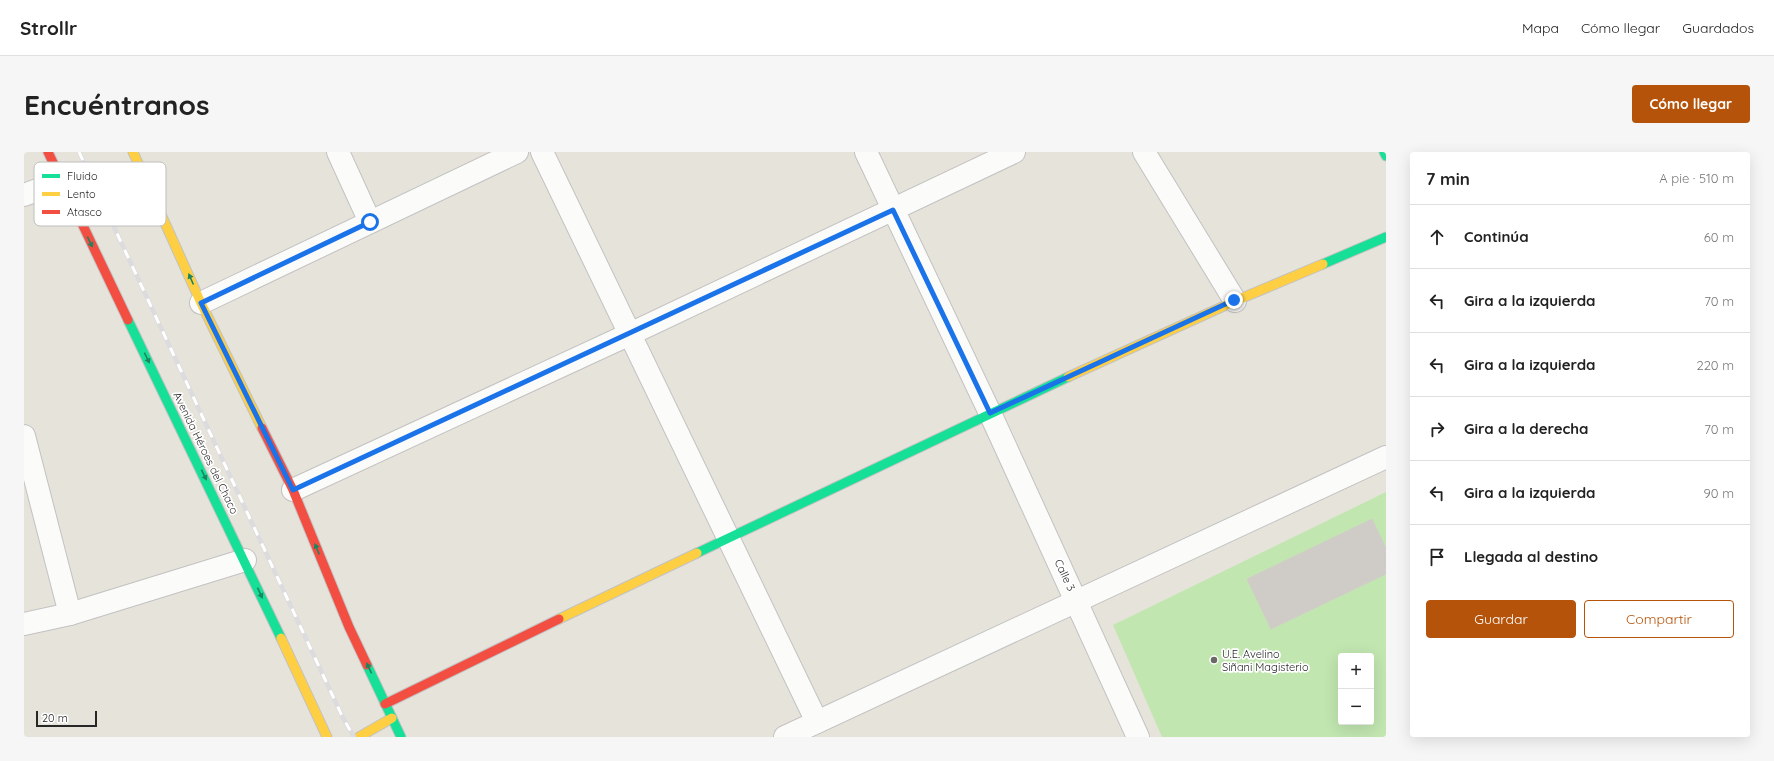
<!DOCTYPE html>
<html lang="es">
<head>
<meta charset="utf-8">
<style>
	:root { --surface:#fff; --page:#f6f6f6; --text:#222; --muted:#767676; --line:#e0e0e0; --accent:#b45309 }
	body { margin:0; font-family:Quicksand,sans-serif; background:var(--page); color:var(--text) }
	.controls { position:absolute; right:12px; bottom:12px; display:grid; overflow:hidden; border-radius:4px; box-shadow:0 4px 16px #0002 }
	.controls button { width:36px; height:36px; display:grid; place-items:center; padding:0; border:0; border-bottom:1px solid var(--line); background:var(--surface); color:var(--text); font:20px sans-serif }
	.scale { position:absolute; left:12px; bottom:10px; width:61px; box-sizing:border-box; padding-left:4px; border:2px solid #272727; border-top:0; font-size:11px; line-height:14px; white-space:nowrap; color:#272727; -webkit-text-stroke:3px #fff; paint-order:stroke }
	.stop { position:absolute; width:12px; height:12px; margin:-9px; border:3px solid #1a73e8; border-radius:50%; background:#fff }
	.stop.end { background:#1a73e8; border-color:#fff; box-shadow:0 1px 4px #0008 }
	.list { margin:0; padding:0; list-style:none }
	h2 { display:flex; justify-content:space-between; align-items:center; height:52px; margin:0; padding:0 16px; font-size:17px }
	h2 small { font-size:13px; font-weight:400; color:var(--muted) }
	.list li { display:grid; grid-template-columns:26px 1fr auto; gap:12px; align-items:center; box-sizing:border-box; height:64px; padding:0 16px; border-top:1px solid var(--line) }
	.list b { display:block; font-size:15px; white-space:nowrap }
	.list em { font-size:13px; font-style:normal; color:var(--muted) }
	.actions { display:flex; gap:8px; padding:12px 16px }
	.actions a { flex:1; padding:9px 0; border:1px solid var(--accent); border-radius:4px; text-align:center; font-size:14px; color:var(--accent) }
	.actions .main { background:var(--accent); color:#fff }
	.icon { flex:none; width:22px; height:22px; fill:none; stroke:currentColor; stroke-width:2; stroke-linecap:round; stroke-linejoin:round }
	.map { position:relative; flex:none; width:1362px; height:585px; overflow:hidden; border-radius:4px }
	header { display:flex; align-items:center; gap:24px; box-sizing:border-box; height:56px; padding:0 20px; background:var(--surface); border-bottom:1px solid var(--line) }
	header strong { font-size:19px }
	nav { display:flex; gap:22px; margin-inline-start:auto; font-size:14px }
	.intro { display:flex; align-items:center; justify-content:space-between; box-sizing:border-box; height:96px; padding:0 24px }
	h1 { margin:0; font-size:28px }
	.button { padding:10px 18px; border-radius:4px; background:var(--accent); color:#fff; font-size:14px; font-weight:700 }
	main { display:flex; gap:24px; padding:0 24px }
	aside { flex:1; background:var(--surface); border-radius:4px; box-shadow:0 4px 16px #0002 }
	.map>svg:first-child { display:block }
	.park { fill:#c1e6b0; fill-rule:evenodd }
	.building { fill:#cfccc7; stroke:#d1cec8 }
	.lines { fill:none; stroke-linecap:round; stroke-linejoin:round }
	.street-casing { stroke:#c3c2c2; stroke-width:24 }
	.fast-casing { stroke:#c3c2c2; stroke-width:11 }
	.slow-casing { stroke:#c3c2c2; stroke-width:11 }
	.jam-casing { stroke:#c3c2c2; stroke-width:11 }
	.street { stroke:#fbfbfa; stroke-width:22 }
	.fast { stroke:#16e098; stroke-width:9 }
	.slow { stroke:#ffcf43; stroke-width:9 }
	.jam { stroke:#f24e42; stroke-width:9 }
	.rail-casing { stroke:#dcdbdd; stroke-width:4.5 }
	.rail { stroke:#fff; stroke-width:3; stroke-dasharray:9; stroke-linecap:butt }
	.oneway { fill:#1e8460 }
	.route { stroke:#1a73e8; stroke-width:5 }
	.poi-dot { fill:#6a6966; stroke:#fff; stroke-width:1.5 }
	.labels { text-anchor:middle; stroke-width:3.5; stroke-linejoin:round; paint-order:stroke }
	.street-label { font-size:11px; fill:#272727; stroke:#fff }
	.poi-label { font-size:11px; fill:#272727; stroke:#fff; text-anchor:start }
	.key { fill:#fff; stroke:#bebebe; stroke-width:1 }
	.key-label { font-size:11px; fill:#272727 }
</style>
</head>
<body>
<header>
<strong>Strollr</strong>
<nav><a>Mapa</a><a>Cómo llegar</a><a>Guardados</a></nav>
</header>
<div class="intro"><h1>Encuéntranos</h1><a class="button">Cómo llegar</a></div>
<main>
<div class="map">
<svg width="1362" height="585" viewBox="0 0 1362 585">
	<rect width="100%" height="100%" fill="#e6e3db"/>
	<path class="park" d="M1362,340V585H1138L1089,473ZM1317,504H1347V570H1317Z"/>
	<path class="building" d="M1348,367L1362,396V422L1247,477L1223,427Z"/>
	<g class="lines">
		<defs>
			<g id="street">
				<path d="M314,0L346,70"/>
				<path d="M518,0L793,570"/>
				<path d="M842,0L966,261L1114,585"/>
				<path d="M1120,0L1211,149"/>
				<path d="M0,43L37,29"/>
				<path d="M177,151L493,0"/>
				<path d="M0,284L46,462"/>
				<path d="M269,338L606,182L990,0"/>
				<path d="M0,472L46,462L221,408"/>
				<path d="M761,585L1362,305"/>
			</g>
			<g id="fast">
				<path d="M1360,0L1362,4"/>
				<path d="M1299,112L1362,85"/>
				<path d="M104,168L257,486"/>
				<path d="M673,401L1044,225"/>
				<path d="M343,513L377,585"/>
			</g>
			<g id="slow">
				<path d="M109,0L177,151L238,276"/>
				<path d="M1044,225L1211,149L1299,112"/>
				<path d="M535,467L673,401"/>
				<path d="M257,486L303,585"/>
				<path d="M335,585L368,566"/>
			</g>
			<g id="jam">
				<path d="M24,0L104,168"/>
				<path d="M238,276L269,338L325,475L343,513"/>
				<path d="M361,552L535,467"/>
			</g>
		</defs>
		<use href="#street" class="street-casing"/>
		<use href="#fast" class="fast-casing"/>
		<use href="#slow" class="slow-casing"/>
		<use href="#jam" class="jam-casing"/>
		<use href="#street" class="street"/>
		<use href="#fast" class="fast"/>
		<use href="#slow" class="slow"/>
		<use href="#jam" class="jam"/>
		<defs>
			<path id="rail" d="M55,0L319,566L330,585"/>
		</defs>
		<use href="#rail" class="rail-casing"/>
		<use href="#rail" class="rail"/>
	</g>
	<defs><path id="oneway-solid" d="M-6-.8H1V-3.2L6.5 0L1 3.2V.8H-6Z"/></defs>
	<g class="oneway">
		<use href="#oneway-solid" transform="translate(66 90) rotate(64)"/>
		<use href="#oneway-solid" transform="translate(167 127) rotate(-114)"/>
		<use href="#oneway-solid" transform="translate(123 206) rotate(64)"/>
		<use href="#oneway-solid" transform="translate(180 323) rotate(64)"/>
		<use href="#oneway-solid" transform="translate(293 397) rotate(-112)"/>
		<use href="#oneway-solid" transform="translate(236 441) rotate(65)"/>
		<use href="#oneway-solid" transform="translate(345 516) rotate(-116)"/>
	</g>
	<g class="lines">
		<path class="route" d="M346,70L177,151L269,338L869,58L966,261L1210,148"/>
	</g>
	<circle class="poi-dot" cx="1190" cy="508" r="4"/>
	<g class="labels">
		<g class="street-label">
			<text transform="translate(182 301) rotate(64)" y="4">Avenida Héroes del Chaco</text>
			<text transform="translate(1041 423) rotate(65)" y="4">Calle 3</text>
		</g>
		<g class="poi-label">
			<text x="1198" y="506">U.E. Avelino<tspan x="1198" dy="13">Siñani Magisterio</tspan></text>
		</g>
	</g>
	<rect x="10" y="10" width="132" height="64" rx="6" class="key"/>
	<rect x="18" y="22" width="18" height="4" fill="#16e098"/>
	<rect x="18" y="40" width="18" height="4" fill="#ffcf43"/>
	<rect x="18" y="58" width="18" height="4" fill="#f24e42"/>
	<g class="key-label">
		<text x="43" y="28">Fluido</text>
		<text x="43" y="46">Lento</text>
		<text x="43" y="64">Atasco</text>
	</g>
</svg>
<div class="controls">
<button>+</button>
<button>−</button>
</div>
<div class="scale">20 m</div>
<div class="stop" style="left:346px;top:70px"></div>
<div class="stop end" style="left:1210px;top:148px"></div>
</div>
<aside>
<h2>7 min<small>A pie · 510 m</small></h2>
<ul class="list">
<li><svg class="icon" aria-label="ahead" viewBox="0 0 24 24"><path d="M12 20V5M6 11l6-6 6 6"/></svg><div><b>Continúa</b></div><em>60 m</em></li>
<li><svg class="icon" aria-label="left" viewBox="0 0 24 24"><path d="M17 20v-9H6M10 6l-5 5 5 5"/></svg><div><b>Gira a la izquierda</b></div><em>70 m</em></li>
<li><svg class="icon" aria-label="left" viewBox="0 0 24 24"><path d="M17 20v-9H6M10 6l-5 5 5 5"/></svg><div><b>Gira a la izquierda</b></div><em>220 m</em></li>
<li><svg class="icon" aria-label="right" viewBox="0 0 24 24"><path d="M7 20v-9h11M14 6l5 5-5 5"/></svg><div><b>Gira a la derecha</b></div><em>70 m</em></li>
<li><svg class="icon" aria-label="left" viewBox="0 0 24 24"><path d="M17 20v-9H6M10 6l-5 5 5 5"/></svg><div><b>Gira a la izquierda</b></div><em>90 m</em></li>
<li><svg class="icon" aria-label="arrive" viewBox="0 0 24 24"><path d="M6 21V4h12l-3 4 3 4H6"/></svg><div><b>Llegada al destino</b></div></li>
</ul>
<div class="actions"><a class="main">Guardar</a><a>Compartir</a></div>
</aside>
</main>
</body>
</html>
